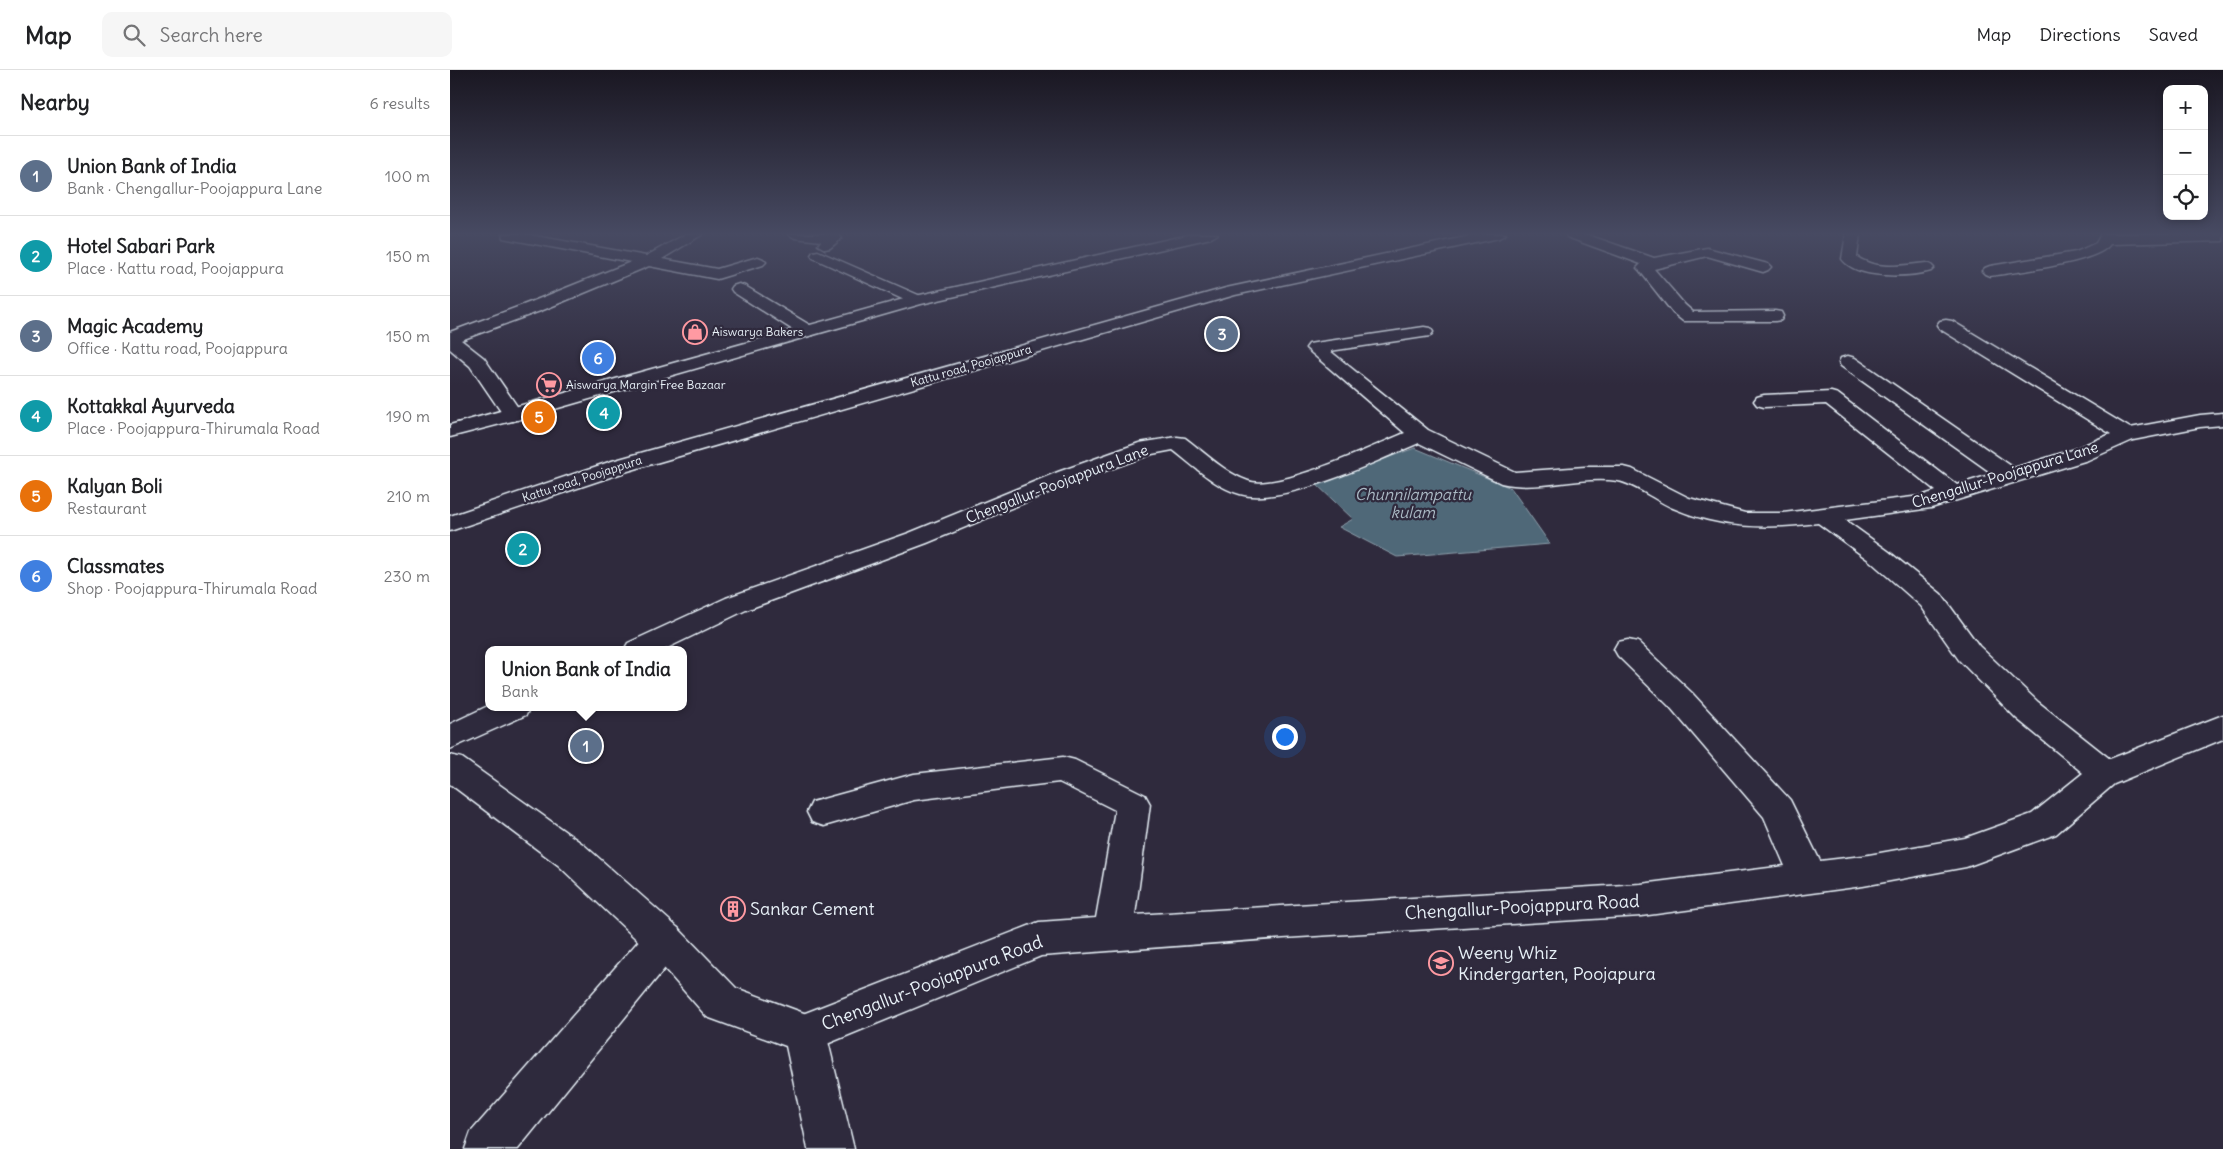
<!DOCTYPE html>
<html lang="en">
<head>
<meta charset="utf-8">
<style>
	:root { --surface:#fff; --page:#f6f6f6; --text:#202124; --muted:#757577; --line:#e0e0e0; --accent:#84575d }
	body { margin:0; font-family:Delius,sans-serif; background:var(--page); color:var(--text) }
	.controls { position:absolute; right:15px; top:15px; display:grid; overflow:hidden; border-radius:10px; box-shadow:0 2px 8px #0003 }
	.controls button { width:45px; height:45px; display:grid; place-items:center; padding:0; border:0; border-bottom:1px solid var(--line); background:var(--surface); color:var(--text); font:25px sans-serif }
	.you { position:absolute; left:834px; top:666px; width:18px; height:18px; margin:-12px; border:4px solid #fff; border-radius:50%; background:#1a73e8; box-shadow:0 0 0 8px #1a73e833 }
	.badge { display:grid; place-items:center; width:32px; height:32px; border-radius:50%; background:var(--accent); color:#fff; font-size:16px; font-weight:700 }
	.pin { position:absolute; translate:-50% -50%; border:2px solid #fff; box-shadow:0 1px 5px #0006 }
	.popup { position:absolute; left:35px; top:576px; width:202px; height:65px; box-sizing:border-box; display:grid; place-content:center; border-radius:10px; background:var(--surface); filter:drop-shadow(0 1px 4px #0005); font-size:16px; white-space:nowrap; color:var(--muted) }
	.popup b { font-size:19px; color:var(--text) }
	.popup::after { content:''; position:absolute; left:50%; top:100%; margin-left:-10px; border:10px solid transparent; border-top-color:var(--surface) }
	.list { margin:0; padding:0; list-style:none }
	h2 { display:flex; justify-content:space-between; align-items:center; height:65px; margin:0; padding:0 20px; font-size:21px }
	h2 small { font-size:16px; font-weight:400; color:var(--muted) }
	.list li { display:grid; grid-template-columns:32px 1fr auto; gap:15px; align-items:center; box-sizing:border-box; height:80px; padding:0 20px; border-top:1px solid var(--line) }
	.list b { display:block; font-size:19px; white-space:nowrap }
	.list p { margin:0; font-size:16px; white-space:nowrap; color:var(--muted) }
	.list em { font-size:16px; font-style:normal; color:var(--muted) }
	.icon { flex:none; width:28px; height:28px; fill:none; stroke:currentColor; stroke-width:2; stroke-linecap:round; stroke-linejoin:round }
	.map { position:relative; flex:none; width:1773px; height:1079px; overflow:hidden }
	header { display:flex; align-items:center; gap:30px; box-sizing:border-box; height:70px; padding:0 25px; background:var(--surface); border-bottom:1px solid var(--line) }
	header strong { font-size:24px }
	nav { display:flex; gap:28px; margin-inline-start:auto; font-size:18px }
	.search { width:350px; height:45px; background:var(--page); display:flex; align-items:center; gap:12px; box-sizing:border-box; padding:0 18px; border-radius:10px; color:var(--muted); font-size:19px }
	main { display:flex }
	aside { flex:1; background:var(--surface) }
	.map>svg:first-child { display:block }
	.water { fill:#506878; stroke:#8d9fab }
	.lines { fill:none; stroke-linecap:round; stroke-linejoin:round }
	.street-casing { stroke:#e8f1f8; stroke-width:3 }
	.secondary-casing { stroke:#e8f1f8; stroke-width:3 }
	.street { fill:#2f2a3d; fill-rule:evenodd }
	.secondary { fill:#2f2a3d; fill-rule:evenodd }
	.labels { text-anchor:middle; stroke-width:4.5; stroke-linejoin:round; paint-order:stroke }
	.far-poi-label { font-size:12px; fill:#e8f1f8; stroke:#2f2a3d; text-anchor:start }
	.far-street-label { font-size:12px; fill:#e8f1f8; stroke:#2f2a3d }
	.street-label { font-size:15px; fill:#e8f1f8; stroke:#2f2a3d }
	.water-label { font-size:16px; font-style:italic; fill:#abbac5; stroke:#2f2a3d }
	.near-street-label { font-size:18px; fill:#e8f1f8; stroke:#2f2a3d }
	.near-poi-label { font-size:18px; fill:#e8f1f8; stroke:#2f2a3d; text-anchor:start }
</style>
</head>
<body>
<header>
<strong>Map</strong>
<div class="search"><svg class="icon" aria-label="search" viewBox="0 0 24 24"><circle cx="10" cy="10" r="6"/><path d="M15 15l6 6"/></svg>Search here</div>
<nav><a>Map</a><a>Directions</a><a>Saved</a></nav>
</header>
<main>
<aside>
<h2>Nearby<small>6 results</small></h2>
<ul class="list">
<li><span class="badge" style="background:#5c6f8a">1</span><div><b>Union Bank of India</b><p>Bank · Chengallur-Poojappura Lane</p></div><em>100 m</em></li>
<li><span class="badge" style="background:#0f9aa8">2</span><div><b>Hotel Sabari Park</b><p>Place · Kattu road, Poojappura</p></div><em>150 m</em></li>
<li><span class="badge" style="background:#5c6f8a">3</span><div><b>Magic Academy</b><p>Office · Kattu road, Poojappura</p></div><em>150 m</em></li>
<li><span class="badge" style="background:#0f9aa8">4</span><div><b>Kottakkal Ayurveda</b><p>Place · Poojappura-Thirumala Road</p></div><em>190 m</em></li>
<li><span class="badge" style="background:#e8710a">5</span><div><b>Kalyan Boli</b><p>Restaurant</p></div><em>210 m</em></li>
<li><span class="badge" style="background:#3f7fe0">6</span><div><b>Classmates</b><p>Shop · Poojappura-Thirumala Road</p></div><em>230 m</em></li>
</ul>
</aside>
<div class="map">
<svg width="1773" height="1079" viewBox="0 0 1773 1079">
	<rect width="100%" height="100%" fill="#2f2a3d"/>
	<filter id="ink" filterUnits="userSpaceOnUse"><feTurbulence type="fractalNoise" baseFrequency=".02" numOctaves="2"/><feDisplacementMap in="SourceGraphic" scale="10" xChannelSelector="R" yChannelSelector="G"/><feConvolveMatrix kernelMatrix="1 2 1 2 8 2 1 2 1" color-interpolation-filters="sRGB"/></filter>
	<g filter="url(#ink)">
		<path class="water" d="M965,378L1061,418L1100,474L947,487L889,457L903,449L865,413Z"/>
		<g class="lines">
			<defs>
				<g id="street">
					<path d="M52,164H75L196,186L236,164H253L212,189L267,199L308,187L313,189L316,192L313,195L267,209L199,196L93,240L11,270L34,288L73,345L70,349L63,351L56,349L20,296L0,279V262L81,232L181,192L58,169L53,168Z"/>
					<path d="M338,164H386L392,168L380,178L375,179L368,175L371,171L345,168Z"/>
					<path d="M1029,164H1056L1049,168L785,225L178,401L0,461V446L162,391L776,218Z"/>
					<path d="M1115,164H1135L1204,188L1257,178L1318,194L1321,197L1318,200L1313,202L1257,186L1204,199L1235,235L1243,242L1325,241L1331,242L1333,246L1331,250L1325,251H1233L1223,243L1190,201L1187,198L1191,194L1117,167Z"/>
					<path d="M1396,164H1410L1407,187C1428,201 1453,195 1476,193L1481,195L1484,198L1481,201C1459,207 1407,210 1392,189Z"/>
					<path d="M1651,164H1773V171L1660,174C1649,193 1564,202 1540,206L1535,204L1532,201L1535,198L1540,196L1626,182L1646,173Z"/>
					<path d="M368,181L473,227L475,230L473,233H461L363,188L361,185L363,182Z"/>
					<path d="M289,214L295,216L363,257L366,261L363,265H351L283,222L281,219L283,216Z"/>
					<path d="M1496,250L1502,251L1680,358L1750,345L1773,343V355L1750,357L1683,370L1638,390L1481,438L1395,450L1438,481L1491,524L1529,576L1588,632L1660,689L1773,645V669L1664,714L1606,764L1516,797L1413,816L1191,846L833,868L591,886L355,983L340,977L334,963L340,949L589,852L646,848L665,740L609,712L464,730L374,756L362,752L357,742L362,732L464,704L613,687L625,690L695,725L700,734L685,845L1191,814L1335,796L1314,747L1220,637L1168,586L1164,579L1168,572L1178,570L1188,572L1242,623L1340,730L1370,791L1413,786L1515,768L1582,744L1633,703L1566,648L1509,590L1471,536L1420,491L1368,453C1316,459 1272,459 1223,438C1208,432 1183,413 1168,411C1129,405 1090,422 1051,413L969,373C928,390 833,437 790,424C765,417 744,396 723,380L702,384L624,412L477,473L296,540L213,580H174L178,573L276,528L459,463L608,402L689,373L727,367L735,368C755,383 775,403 798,411C827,422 925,375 955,363L856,278L859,274L865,273L974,257L980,258L983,262L980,266L880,281L978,360L1065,402L1135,397H1174L1182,399L1239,428L1295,443H1333L1471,426L1486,421L1376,334L1314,337L1307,335L1304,331L1307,327L1314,325L1381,322L1388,324L1507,415L1543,404L1391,296L1389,292L1391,288L1398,286L1405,288L1564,398L1622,380L1661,364L1490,259L1487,255L1490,251Z"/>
					<path d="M38,636L80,637L76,645L0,679V654Z"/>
					<path d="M214,853L228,858L234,870L228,882L68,1079H15L21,1062L200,858Z"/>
				</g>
				<g id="secondary">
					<path d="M742,164H768L761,168L471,234L70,349L0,367V355L461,227Z"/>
					<path d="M0,685L12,688L134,775L228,858L286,918L370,949L376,963L404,1079H358L336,976L257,947L200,882L108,795L0,714Z"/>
				</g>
			</defs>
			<use href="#street" class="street-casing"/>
			<use href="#secondary" class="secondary-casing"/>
			<use href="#street" class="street"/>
			<use href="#secondary" class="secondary"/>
		</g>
	</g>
	<linearGradient id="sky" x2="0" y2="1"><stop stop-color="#1a1722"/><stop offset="0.52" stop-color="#474a62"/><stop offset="1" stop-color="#474a62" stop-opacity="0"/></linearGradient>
	<rect width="1773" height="315" fill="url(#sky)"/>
	<defs>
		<symbol id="shop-ring" viewBox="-11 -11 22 22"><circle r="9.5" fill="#2f2a3d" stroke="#ff9aa2" stroke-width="1.5"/><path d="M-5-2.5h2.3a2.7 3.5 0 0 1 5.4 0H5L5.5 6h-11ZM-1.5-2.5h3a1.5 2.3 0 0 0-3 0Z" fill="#ff9aa2"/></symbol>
		<symbol id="supermarket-ring" viewBox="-11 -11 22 22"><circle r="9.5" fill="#2f2a3d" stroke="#ff9aa2" stroke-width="1.5"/><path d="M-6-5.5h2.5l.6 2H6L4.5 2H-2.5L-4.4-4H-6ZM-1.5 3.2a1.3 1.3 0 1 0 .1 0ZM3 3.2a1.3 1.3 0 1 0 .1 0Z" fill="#ff9aa2"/></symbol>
		<symbol id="building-ring" viewBox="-11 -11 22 22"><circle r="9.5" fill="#2f2a3d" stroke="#ff9aa2" stroke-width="1.5"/><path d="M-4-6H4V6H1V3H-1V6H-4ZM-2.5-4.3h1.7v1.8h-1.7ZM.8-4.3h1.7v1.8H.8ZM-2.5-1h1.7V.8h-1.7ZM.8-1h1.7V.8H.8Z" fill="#ff9aa2"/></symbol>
		<symbol id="school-ring" viewBox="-11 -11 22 22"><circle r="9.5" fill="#2f2a3d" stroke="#ff9aa2" stroke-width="1.5"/><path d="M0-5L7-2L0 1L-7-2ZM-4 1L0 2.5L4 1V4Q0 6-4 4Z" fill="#ff9aa2"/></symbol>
	</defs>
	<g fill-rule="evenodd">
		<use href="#shop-ring" x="231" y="248" width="28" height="28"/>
		<use href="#supermarket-ring" x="85" y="301" width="28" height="28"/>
		<use href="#building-ring" x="269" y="825" width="28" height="28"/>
		<use href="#school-ring" x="977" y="879" width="28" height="28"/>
	</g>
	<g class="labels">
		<g class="far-poi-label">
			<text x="262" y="266">Aiswarya Bakers</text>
			<text x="116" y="319">Aiswarya Margin Free Bazaar</text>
		</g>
		<g class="far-street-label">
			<text transform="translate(521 296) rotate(-16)" y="4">Kattu road, Poojappura</text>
			<text transform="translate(132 409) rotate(-18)" y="4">Kattu road, Poojappura</text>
		</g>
		<g class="street-label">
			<text transform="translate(1555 405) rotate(-17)" y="5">Chengallur-Poojappura Lane</text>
			<text transform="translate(607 414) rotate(-21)" y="5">Chengallur-Poojappura Lane</text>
		</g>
		<g class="water-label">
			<text x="963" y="430">Chunnilampattu<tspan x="963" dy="18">kulam</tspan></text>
		</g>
		<g class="near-street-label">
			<text transform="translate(1072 837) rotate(-3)" y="6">Chengallur-Poojappura Road</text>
			<text transform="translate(482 913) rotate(-21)" y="6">Chengallur-Poojappura Road</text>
		</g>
		<g class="near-poi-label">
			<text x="300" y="845">Sankar Cement</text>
			<text x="1008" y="889">Weeny Whiz<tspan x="1008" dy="21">Kindergarten, Poojapura</tspan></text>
		</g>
	</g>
</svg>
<div class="controls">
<button>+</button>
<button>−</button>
<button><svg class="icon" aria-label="locate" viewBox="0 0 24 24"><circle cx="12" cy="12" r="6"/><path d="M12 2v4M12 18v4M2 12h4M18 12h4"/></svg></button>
</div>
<div class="you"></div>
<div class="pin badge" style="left:136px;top:676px;background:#5c6f8a">1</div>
<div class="popup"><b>Union Bank of India</b>Bank</div>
<div class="pin badge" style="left:73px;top:479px;background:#0f9aa8">2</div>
<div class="pin badge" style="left:772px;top:264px;background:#5c6f8a">3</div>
<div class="pin badge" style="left:154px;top:343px;background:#0f9aa8">4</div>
<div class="pin badge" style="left:89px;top:347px;background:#e8710a">5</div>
<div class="pin badge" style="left:148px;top:288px;background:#3f7fe0">6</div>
</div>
</main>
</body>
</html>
